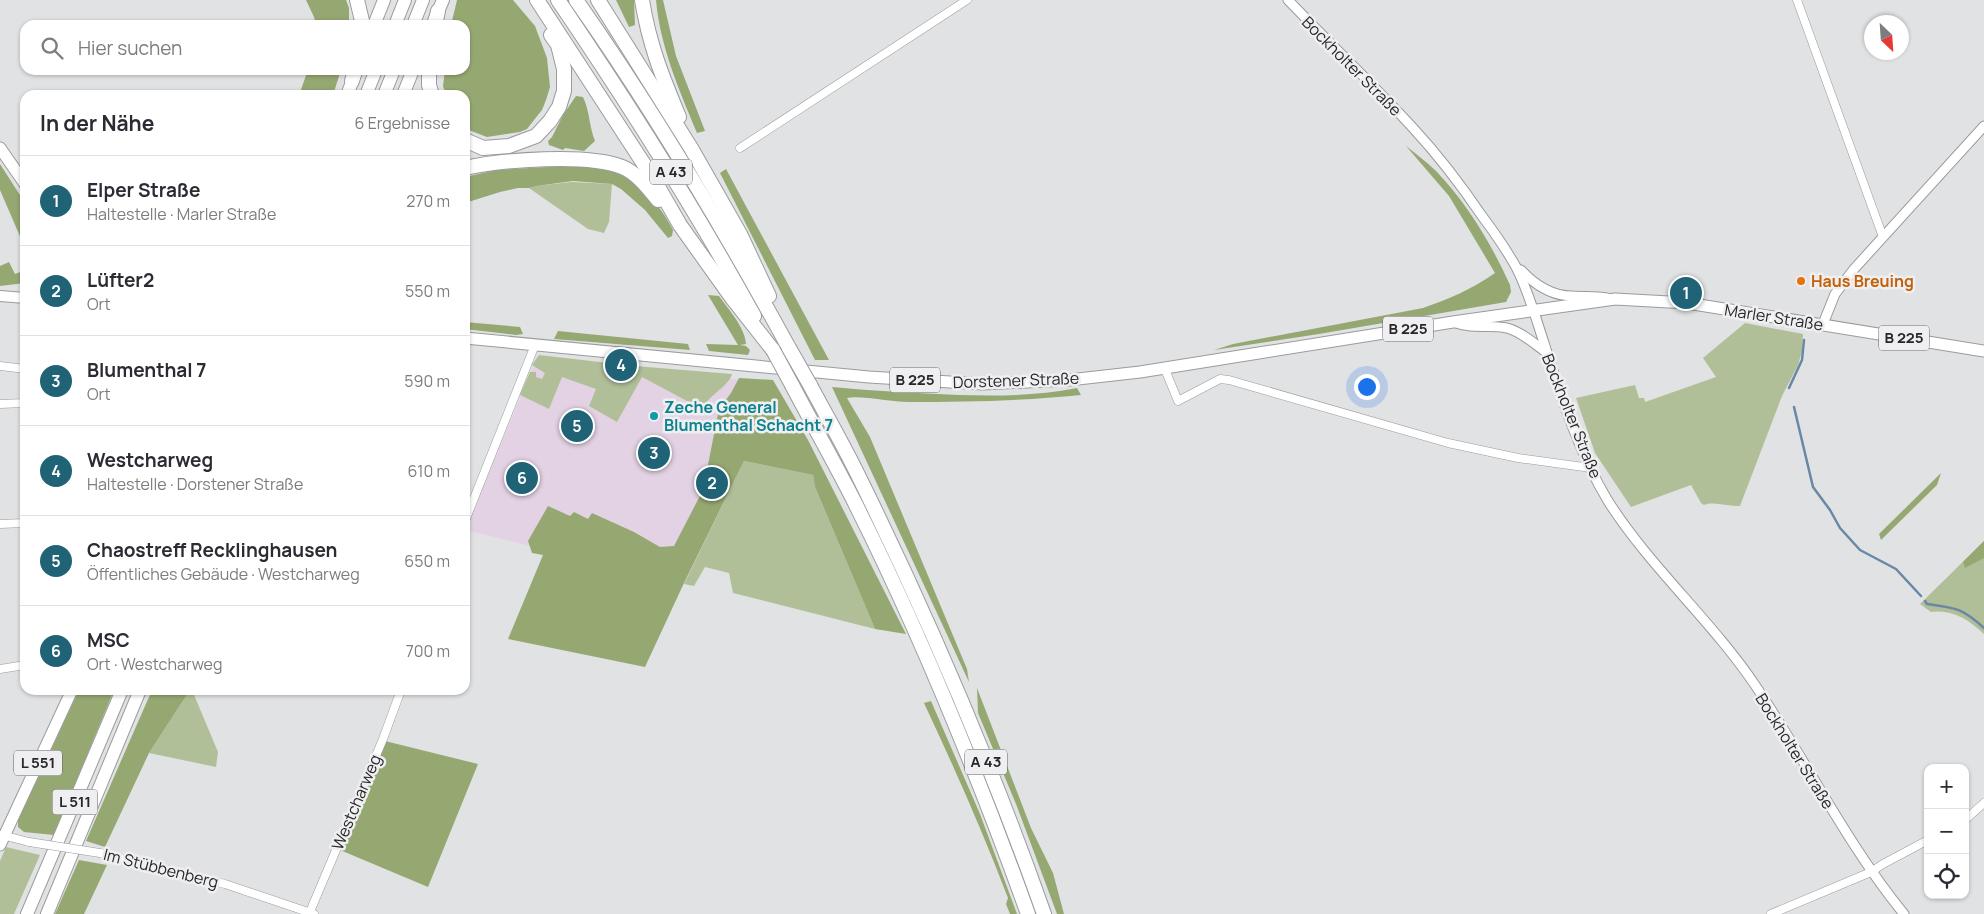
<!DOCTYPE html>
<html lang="de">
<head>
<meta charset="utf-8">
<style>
	:root { --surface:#fff; --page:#f2f2f3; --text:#2b2b33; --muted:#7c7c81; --line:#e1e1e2; --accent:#216376 }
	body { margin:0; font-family:Manrope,sans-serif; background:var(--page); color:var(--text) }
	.controls { position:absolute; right:15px; bottom:15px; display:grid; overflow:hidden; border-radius:10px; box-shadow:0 1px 4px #0004 }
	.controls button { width:45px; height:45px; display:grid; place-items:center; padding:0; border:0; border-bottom:1px solid var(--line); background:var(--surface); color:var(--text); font:25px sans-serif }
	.compass { position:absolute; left:1864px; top:15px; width:45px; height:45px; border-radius:50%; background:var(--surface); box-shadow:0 1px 4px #0004; rotate:155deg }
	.you { position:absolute; left:1366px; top:386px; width:18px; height:18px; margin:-12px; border:4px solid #fff; border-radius:50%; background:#1a73e8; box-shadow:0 0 0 8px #1a73e833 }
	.badge { display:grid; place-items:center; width:32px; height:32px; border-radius:50%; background:var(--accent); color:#fff; font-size:16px; font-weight:700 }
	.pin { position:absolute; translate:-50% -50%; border:2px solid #fff; box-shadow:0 1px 5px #0006 }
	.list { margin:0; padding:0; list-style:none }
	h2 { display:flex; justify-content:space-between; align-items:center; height:65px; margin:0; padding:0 20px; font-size:21px }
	h2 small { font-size:16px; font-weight:400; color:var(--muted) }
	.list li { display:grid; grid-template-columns:32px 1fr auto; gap:15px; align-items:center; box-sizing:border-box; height:90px; padding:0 20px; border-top:1px solid var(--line) }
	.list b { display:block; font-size:19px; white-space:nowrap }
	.list p { margin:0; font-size:16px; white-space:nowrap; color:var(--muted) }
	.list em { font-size:16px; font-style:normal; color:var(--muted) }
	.icon { flex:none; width:28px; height:28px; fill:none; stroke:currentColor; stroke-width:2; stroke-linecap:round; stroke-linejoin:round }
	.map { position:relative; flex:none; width:1984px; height:914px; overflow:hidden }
	.search { position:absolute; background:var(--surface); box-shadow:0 1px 4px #0004; left:20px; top:20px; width:450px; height:55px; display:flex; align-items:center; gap:12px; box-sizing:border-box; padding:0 18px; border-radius:15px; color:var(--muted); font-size:19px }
	.panel { position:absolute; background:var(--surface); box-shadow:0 1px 4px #0004; left:20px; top:90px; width:450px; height:605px; border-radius:15px }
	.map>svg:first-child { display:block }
	.industrial { fill:#e3d2e3 }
	.green { fill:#b1bf99 }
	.forest { fill:#96a872 }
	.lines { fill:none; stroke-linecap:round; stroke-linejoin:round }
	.stream { stroke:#6988a5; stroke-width:2.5 }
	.minor-casing { stroke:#9a9b9d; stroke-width:9 }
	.tertiary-casing { stroke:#9a9b9d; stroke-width:11 }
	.secondary-casing { stroke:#9a9b9d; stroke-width:12 }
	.primary-casing { stroke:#9a9b9d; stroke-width:13 }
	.trunk-casing { stroke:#9a9b9d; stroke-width:14 }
	.motorway-casing { stroke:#9a9b9d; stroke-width:16 }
	.minor { stroke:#fff; stroke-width:8 }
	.tertiary { stroke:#fff; stroke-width:9 }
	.secondary { stroke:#fff; stroke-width:10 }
	.primary { stroke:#fff; stroke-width:11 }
	.trunk { stroke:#fff; stroke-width:12 }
	.motorway { stroke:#fff; stroke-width:14 }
	.minor-bridge-casing { stroke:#9a9b9d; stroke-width:9; stroke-linecap:butt }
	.motorway-bridge-casing { stroke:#9a9b9d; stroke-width:16; stroke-linecap:butt }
	.minor-bridge { stroke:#fff; stroke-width:8 }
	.motorway-bridge { stroke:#fff; stroke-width:14 }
	.food-dot { fill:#e8710a; stroke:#efeff1; stroke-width:2 }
	.culture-dot { fill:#0f9aa8; stroke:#efeff1; stroke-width:2 }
	.labels { text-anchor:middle; stroke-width:5; stroke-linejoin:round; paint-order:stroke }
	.shield { fill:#efeff1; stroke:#636364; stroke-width:1 }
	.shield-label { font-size:15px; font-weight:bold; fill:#272728 }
	.street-label { font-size:16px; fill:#272728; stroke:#efeff1 }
	.food-label { font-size:16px; font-weight:bold; fill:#c56008; stroke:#efeff1; text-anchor:start }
	.culture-label { font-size:16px; font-weight:bold; fill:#0d838f; stroke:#efeff1; text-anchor:start }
</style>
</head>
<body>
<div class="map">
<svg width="1984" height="914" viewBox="0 0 1984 914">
	<rect width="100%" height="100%" fill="#e1e2e4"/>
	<path class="industrial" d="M537,357L761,382L684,584L465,530Z"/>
	<g class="green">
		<path d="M572,182L612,184L609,222L604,233L588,229L529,188L535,186Z"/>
		<path d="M1745,323L1803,334L1802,351L1798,365L1782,396L1740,506C1728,507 1715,501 1704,505L1701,503L1691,485L1631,507L1595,453L1576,398L1635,385L1639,398H1644L1645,402L1716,377L1703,358Z"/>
		<path d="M539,355L635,366L732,374C729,386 709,395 702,409L642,377L617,422L589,406L596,389L562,377L549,409L520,395L530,372H536V377L542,379L545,373L532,365Z"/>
		<path d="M744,461L813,475L815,487L875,629L733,593L729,573L705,567L694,586L684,584Z"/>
		<path d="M1984,541V634C1968,619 1952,609 1931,612L1920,604Z"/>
		<path d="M190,690H192L218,752L216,767L149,753Z"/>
		<path d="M6,847L40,855L14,914H0V861Z"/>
	</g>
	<g class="forest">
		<path d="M306,0H346L349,8V25H316L314,17Z"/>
		<path d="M457,0H513L535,26L547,58L550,87L546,100L542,110L534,120L527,129L520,132L487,137L466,129L465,95H446L443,86L445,70H465V25H451Z"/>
		<path d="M616,0H634L635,25L629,27Z"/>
		<path d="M656,0H663L676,56L705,131L697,133C679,90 660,46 656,0Z"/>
		<path d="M308,70H341L333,95H299Z"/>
		<path d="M576,96L583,97C590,112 589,126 595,141L584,151L565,148L563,150L549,145L548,141L552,137L563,115Z"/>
		<path d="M1406,146C1416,154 1427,162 1436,171C1467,203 1492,245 1510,285L1511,292L1506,302L1319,334L1214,350L1233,344L1423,308C1449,299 1472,289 1495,273L1449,196Z"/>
		<path d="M0,164L25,203V248L0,190Z"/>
		<path d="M565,166C578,167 592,166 604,169C635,176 659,202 673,230L672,236L668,238L645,210L621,189L612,184L573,181L536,186L529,188H518L500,192L465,203V177L496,170Z"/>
		<path d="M726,169L829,360H815L720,173Z"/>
		<path d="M9,262L15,274L25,270V283L0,286V266Z"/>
		<path d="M708,295L719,296C728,309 745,327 746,344L740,345L746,346L750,350L748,355L709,351L706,344L738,345Z"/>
		<path d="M465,322L520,327L523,334L516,335L465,329Z"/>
		<path d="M558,331L688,344L690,350L554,339Z"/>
		<path d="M739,378L773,380L808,440L906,634L875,629L815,487L813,475L744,461L684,583L645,667L508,639L543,555L532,553L528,541L548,506L570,516L574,512L588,519L592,513L634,532L660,547L674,546L703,490L719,409L731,393Z"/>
		<path d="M832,387C874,391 916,393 959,395C999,396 1037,396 1077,388L1081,395C1023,401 966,402 908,402C892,402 860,395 847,398L870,437L967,669L969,682Z"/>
		<path d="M1941,473L1937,485L1881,540L1879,534Z"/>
		<path d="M1984,541V558L1965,568L1963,562Z"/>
		<path d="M977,688L1031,828L1053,873L1064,914H1057L1016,804L978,713Z"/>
		<path d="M79,690H114L54,835L24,832L18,827V820Z"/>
		<path d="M152,690H190L149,753L105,847L86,841Z"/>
		<path d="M931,701L980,814L1017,914H1010L1006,904L1008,898C983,832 954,767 924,703Z"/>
		<path d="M385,741L478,764L428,887L340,850Z"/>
		<path d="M79,860L107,865L84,914H55Z"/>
	</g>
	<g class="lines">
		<g class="stream">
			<path d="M1789,388L1802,360L1804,340"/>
			<path d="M1794,407L1813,487L1830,510L1840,528L1860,550L1896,569L1921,596"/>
			<path d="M1925,601L1927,604C1956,608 1962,608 1984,628"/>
		</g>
		<defs>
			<g id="minor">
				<path d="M1797,0L1883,237"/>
				<path d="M740,148L967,0"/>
				<path d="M0,366L25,369"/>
				<path d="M1164,367L1178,401L1220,379L1229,380L1448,443L1518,458L1591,468"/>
				<path d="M0,404L25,403"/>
				<path d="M465,521L535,345"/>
				<path d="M0,524L25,523"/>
				<path d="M0,669L25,665"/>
				<path d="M1965,820L1984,803"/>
				<path d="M2,835L29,842"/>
				<path d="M100,853L225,884L314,914"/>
				<path d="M309,914L383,739L401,690"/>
				<path d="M1771,914L1871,872L1883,864L1928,840"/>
			</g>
			<g id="tertiary">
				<path d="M1288,0C1329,43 1373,84 1413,128C1438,155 1461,185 1482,216C1494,232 1506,249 1516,267C1529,292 1536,319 1545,346C1562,399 1579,453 1608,501C1650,567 1711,620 1755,685C1806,760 1846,843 1904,914"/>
				<path d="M1521,270C1535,285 1551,296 1572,296C1584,297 1595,296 1607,298"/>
				<path d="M1453,322C1475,330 1488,324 1507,328C1522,332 1536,345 1547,353"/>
				<path d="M1823,324L1835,294L1854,269L1984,126"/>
			</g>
			<path id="secondary" d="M0,296L25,298"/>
			<g id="primary">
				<path d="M0,148L25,184"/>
				<path d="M465,338L869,377L982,384L1069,380L1140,372L1453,322L1615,299L1687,303L1984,351"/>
				<path d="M0,845L72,690"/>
			</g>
			<g id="trunk">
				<path d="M434,21L443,0"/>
				<path d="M374,25L384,0"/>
				<path d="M395,25L405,0"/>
				<path d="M413,25L423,0"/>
				<path d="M347,95L356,72"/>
				<path d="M366,95L376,70"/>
				<path d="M384,95L394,70"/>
				<path d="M403,95L413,70"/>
				<path d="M27,914L122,690"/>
				<path d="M47,914L140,690"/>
			</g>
			<g id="motorway">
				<path d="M357,0L363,25"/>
				<path d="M537,0L653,178L680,225L732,298L773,350"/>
				<path d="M558,0C628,103 694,207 754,316"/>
				<path d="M576,0C654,111 724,229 789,348"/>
				<path d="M598,0L691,148L740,234L769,296"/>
				<path d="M642,0C649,44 662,76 679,117"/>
				<path d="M435,25L438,11"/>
				<path d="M429,70V85L432,95"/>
				<path d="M352,81L355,70"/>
				<path d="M465,140L483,148L509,146L536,136L550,121L559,107L564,91V69L558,45L551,35"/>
				<path d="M465,168C502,160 587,153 622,167C637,173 648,188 658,200"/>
				<path d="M792,385C813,425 836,465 856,505C922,637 978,775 1028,914"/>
				<path d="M810,385C826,415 843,444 858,475C928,617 991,764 1044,914"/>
			</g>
		</defs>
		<use href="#minor" class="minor-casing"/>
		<use href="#tertiary" class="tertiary-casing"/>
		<use href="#secondary" class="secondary-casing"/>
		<use href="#primary" class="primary-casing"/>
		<use href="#trunk" class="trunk-casing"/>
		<use href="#motorway" class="motorway-casing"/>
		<use href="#minor" class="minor"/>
		<use href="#tertiary" class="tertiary"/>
		<use href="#secondary" class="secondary"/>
		<use href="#primary" class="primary"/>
		<use href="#trunk" class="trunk"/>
		<use href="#motorway" class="motorway"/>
		<defs>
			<path id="minor-bridge" d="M29,842L100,853"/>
			<g id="motorway-bridge">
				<path d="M789,348L810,385"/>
				<path d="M773,350L792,385"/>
			</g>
		</defs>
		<use href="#minor-bridge" class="minor-bridge-casing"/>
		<use href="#motorway-bridge" class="motorway-bridge-casing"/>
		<use href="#minor-bridge" class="minor-bridge"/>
		<use href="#motorway-bridge" class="motorway-bridge"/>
	</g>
	<circle class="food-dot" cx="1801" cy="281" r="5"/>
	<circle class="culture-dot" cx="654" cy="416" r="5"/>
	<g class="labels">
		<g class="shield">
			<rect x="650" y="159.5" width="42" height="25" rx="4"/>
			<rect x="1383" y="316.5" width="50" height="25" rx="4"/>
			<rect x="1879" y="325.5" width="50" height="25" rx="4"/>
			<rect x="890" y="367.5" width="50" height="25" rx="4"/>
			<rect x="965" y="749.5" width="42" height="25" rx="4"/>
			<rect x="14" y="750.5" width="48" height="25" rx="4"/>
			<rect x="52.5" y="789.5" width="45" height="25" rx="4"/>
		</g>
		<g class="shield-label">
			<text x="671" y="177">A 43</text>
			<text x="1408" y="334">B 225</text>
			<text x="1904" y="343">B 225</text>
			<text x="915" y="385">B 225</text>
			<text x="986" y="767">A 43</text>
			<text x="38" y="768">L 551</text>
			<text x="75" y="807">L 511</text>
		</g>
		<g class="street-label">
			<text transform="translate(1352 66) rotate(45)" y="6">Bockholter Straße</text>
			<text transform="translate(1774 317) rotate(9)" y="6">Marler Straße</text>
			<text transform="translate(1016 380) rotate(-2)" y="6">Dorstener Straße</text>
			<text transform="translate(1572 416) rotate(68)" y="6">Bockholter Straße</text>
			<text transform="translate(1795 751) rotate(58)" y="6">Bockholter Straße</text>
			<text transform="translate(356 802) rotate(-67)" y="6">Westcharweg</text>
			<text transform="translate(161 868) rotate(14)" y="6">Im Stübbenberg</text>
		</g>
		<g class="food-label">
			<text x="1811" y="287">Haus Breuing</text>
		</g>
		<g class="culture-label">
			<text x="664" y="413">Zeche General<tspan x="664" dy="18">Blumenthal Schacht 7</tspan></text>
		</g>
	</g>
</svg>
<div class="controls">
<button>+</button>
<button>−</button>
<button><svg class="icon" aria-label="locate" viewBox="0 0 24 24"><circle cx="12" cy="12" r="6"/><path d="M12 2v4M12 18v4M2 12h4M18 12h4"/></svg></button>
</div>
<svg class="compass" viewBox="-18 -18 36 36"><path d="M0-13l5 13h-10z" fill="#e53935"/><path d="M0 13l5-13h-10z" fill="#7c7c81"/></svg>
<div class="you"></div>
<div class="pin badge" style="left:1686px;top:293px">1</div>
<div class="pin badge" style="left:712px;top:483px">2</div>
<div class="pin badge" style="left:654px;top:453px">3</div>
<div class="pin badge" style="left:621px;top:365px">4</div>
<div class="pin badge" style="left:577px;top:426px">5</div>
<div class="pin badge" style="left:522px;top:478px">6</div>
<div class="search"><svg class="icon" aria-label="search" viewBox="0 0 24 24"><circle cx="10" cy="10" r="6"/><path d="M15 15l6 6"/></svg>Hier suchen</div>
<section class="panel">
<h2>In der Nähe<small>6 Ergebnisse</small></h2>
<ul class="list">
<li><span class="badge">1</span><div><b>Elper Straße</b><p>Haltestelle · Marler Straße</p></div><em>270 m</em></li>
<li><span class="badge">2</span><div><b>Lüfter2</b><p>Ort</p></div><em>550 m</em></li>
<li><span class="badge">3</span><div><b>Blumenthal 7</b><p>Ort</p></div><em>590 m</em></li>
<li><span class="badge">4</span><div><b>Westcharweg</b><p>Haltestelle · Dorstener Straße</p></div><em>610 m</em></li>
<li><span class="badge">5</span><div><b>Chaostreff Recklinghausen</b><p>Öffentliches Gebäude · Westcharweg</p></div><em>650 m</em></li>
<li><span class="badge">6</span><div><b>MSC</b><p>Ort · Westcharweg</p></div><em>700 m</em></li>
</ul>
</section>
</div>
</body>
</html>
